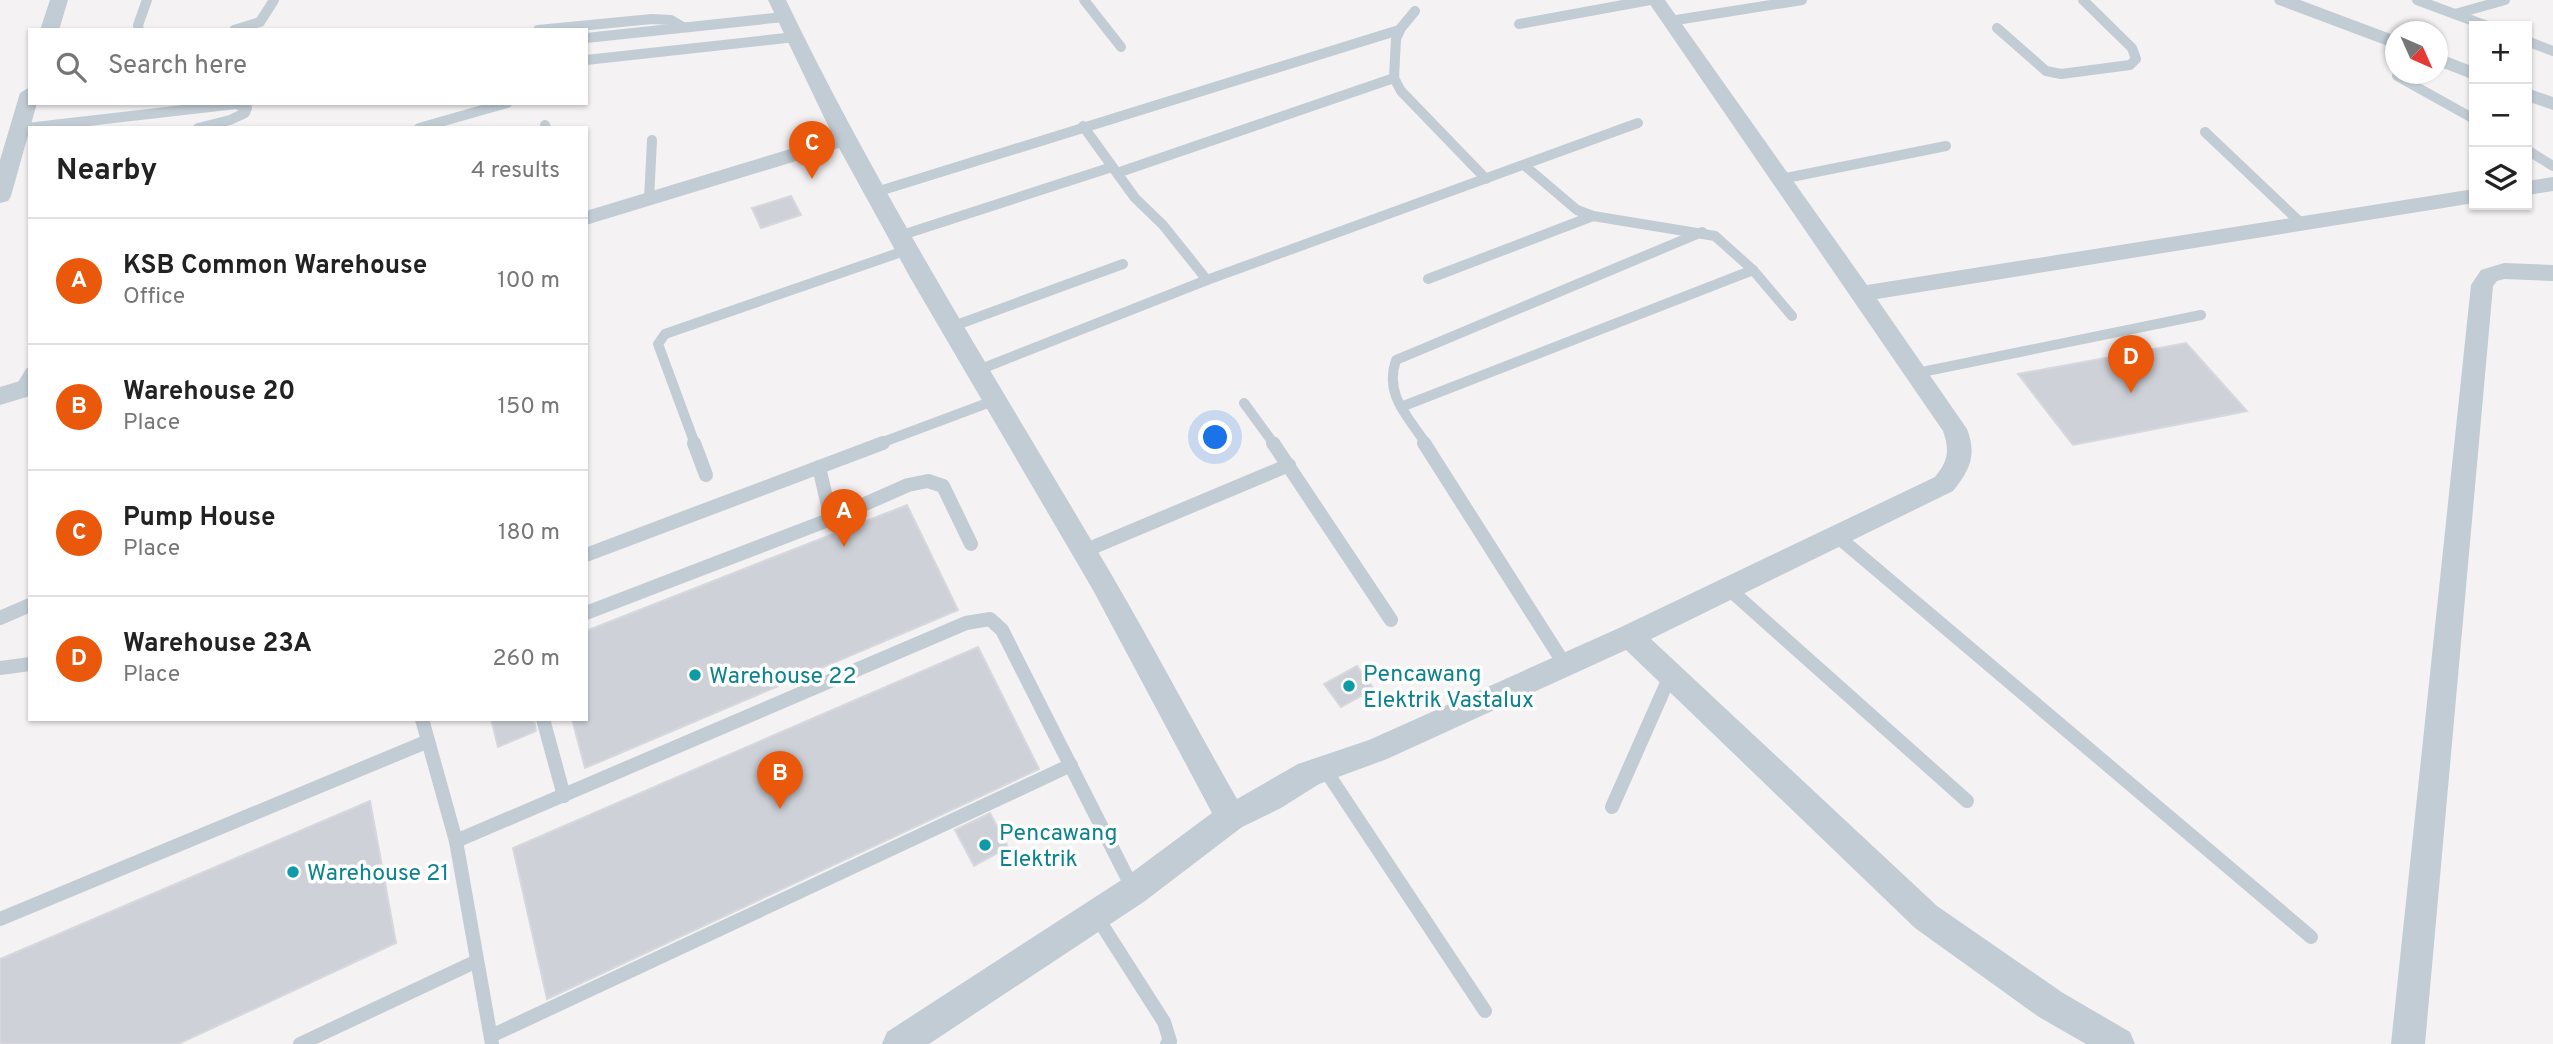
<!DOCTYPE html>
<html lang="en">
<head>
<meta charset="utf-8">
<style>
	:root { --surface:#fff; --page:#f2f2f2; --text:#222; --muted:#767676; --line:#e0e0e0; --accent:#ea580c }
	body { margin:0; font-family:Overpass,sans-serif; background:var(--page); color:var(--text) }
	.controls { position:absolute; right:21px; top:21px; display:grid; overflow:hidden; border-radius:0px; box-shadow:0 2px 5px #0004 }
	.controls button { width:63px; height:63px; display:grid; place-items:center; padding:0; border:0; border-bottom:2px solid var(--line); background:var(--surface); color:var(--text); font:35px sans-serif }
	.compass { position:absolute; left:2385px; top:21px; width:63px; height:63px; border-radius:50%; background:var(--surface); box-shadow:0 2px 5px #0004; rotate:135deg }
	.you { position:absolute; left:1216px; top:438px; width:24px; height:24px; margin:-18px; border:5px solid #fff; border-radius:50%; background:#1a73e8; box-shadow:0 0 0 10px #1a73e833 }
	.badge { display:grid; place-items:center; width:46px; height:46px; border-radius:50%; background:var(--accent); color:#fff; font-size:23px; font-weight:700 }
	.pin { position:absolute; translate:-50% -58px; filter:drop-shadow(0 2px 4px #0008) }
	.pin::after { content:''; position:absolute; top:37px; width:24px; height:21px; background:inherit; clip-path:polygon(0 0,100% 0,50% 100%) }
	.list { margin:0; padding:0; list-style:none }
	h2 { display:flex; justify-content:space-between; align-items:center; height:91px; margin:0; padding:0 28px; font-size:30px }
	h2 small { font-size:23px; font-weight:400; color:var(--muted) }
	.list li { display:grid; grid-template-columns:46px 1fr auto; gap:21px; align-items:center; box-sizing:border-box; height:126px; padding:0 28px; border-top:2px solid var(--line) }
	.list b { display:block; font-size:26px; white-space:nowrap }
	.list p { margin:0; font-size:23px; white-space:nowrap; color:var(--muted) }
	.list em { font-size:23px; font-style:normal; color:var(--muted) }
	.icon { flex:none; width:38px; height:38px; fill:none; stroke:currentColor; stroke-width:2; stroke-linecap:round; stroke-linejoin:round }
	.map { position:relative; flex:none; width:2553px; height:1044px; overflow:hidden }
	.search { position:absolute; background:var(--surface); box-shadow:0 2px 5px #0004; left:28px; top:28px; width:560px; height:77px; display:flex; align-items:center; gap:18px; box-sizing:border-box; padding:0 24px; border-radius:0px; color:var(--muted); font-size:26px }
	.panel { position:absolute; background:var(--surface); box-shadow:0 2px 5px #0004; left:28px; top:126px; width:560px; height:595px; border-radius:0px }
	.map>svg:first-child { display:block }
	.building { fill:#ced1d8; stroke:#d6d8de; stroke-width:2 }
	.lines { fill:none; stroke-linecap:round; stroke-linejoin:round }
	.lane-far1 { stroke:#c2ccd4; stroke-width:10 }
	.lane { stroke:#c2ccd4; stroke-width:14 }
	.street { fill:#c2ccd4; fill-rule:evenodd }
	.culture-dot { fill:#0f9aa8; stroke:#fff; stroke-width:2.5 }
	.labels { text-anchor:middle; stroke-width:7; stroke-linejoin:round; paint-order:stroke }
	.culture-label { font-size:23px; fill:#0d838f; stroke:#fff; text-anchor:start }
</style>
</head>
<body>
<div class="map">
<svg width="2553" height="1044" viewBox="0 0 2553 1044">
	<rect width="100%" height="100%" fill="#f4f2f2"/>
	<g class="building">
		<path d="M791,196L801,215L761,228L752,208Z"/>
		<path d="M2186,343L2247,411L2073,445L2018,374Z"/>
		<path d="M907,505L958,610L585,768L572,719H586V631Z"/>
		<path d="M978,647L1039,769L547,999L513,848Z"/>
		<path d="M1357,666L1374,689L1341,707L1324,684Z"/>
		<path d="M491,719H534L536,731L498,747Z"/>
		<path d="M370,801L396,943L178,1044H0V959Z"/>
		<path d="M990,813L1008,847L974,866L955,830Z"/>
	</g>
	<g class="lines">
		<g class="lane-far1">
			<path d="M1084,0L1121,47"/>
			<path d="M2417,0L2487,26"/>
			<path d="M1415,11L1401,28L1396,39L1394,78L1401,91L1486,179"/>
			<path d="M2455,14L2505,0"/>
			<path d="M1670,21L1802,0"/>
			<path d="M1519,24L1650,0"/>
			<path d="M1997,28L2046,71L2061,74L2130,65L2136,59L2132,48L2083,0"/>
			<path d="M139,30L138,25L147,0"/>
			<path d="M234,30L260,22L274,0"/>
			<path d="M538,30L652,19L671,20L683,27"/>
			<path d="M586,38L784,17"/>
			<path d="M2527,41L2553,51"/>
			<path d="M586,60L795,37"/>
			<path d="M2397,76L2474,119"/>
			<path d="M545,125L546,128"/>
			<path d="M1083,126L1135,198L1163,225L1207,280"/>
			<path d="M419,128L507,103"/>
			<path d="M18,129L236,104L247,108L245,113L230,120L198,128"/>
			<path d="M2205,132L2302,224"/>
			<path d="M2527,150L2553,166"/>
			<path d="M1524,165L1577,210L1593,216L1715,236L1753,270L1792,316"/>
			<path d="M1117,173L1394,78"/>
			<path d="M1781,179L1946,146"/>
			<path d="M873,193L1399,30"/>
			<path d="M649,199L652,140"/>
			<path d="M899,236L1112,167"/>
			<path d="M1428,279L1593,216"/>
			<path d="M951,327L1123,264"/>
			<path d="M976,371L1207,280L1638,123"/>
			<path d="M1917,373L2201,315"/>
			<path d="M19,390L30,372"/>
			<path d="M1244,403L1274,444"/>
			<path d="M1401,407L1753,270"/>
			<path d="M695,444L658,344L665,334L907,250"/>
			<path d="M878,444L993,401"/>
			<path d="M1426,444C1408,416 1384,395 1396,360L1702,232"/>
		</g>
		<g class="lane">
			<path d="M694,443L706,475"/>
			<path d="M1273,443L1391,620"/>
			<path d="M1424,443L1565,665"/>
			<path d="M831,519L908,485L928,481L943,486L971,544"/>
			<path d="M1837,536L2311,937"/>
			<path d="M1084,551L1289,465"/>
			<path d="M586,555L883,443"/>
			<path d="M1728,588L1967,801"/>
			<path d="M586,613L831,519L819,467"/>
			<path d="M0,618L30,605"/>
			<path d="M0,668L30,664"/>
			<path d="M422,719L456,841L492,1044"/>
			<path d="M543,719L564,796"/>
			<path d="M1324,768L1485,1011"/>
			<path d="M1612,807L1670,676"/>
			<path d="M456,841L966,623L990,619L1002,630L1133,889"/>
			<path d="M1095,914L1164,1022L1170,1041L1167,1044"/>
			<path d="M0,919L426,742"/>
			<path d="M491,1036L1071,765"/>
			<path d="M300,1044L477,961"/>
		</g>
		<g class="street">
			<path d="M50,0H68L59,30H40Z"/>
			<path d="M768,0H786C877,189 988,365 1094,545C1144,628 1189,715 1237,799L1298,764L1369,740L1619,628L1935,477C1948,461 1950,451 1943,431L1647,0H1665L1867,285L2474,189V203L1877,299L1967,429C1977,455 1970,470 1953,491L1651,639L1937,906L2063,993L2130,1032L2135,1044H2086L2039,1017L1915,928L1626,650L1387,759L1319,784L1281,808L1242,827L1145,901L929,1044H882L887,1032L1123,879L1212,813L1093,590L911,279L839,148L586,225V211L833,136Z"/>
			<path d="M2274,0H2300L2396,36V49L2276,4Z"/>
			<path d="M2438,53L2474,67V80L2438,66Z"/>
			<path d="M30,87V103H37L11,196L8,201L0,203V160L20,93Z"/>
			<path d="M2527,88L2553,97V110L2527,101Z"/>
			<path d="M2553,177V191L2527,195V181Z"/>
			<path d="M2504,263L2553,265V281L2504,279L2497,281L2493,286L2425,1044H2391L2471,285L2481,270Z"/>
			<path d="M30,378V396L0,405V387Z"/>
		</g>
	</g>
	<g class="culture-dot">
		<circle cx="695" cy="675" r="7"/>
		<circle cx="1349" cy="686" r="7"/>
		<circle cx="985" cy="845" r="7"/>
		<circle cx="293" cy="872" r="7"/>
	</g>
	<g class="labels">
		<g class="culture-label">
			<text x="1363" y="681">Pencawang<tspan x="1363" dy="26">Elektrik Vastalux</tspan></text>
			<text x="709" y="683">Warehouse 22</text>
			<text x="999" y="840">Pencawang<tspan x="999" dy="26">Elektrik</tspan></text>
			<text x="307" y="880">Warehouse 21</text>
		</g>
	</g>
</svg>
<div class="controls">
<button>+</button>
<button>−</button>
<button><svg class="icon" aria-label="layers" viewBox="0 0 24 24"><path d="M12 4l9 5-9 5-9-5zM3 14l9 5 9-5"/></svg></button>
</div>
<svg class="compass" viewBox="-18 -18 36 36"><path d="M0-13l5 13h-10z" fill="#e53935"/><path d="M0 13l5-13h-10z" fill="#767676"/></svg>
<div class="you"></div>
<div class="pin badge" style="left:844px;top:547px">A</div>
<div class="pin badge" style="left:780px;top:809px">B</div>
<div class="pin badge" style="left:812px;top:179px">C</div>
<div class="pin badge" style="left:2131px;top:393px">D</div>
<div class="search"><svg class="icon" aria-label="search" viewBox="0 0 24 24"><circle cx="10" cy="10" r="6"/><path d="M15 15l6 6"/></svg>Search here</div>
<section class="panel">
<h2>Nearby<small>4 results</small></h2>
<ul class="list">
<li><span class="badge">A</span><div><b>KSB Common Warehouse</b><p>Office</p></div><em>100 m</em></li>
<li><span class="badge">B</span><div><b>Warehouse 20</b><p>Place</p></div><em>150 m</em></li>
<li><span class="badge">C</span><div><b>Pump House</b><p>Place</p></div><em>180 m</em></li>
<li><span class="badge">D</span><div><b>Warehouse 23A</b><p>Place</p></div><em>260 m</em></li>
</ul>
</section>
</div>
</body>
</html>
